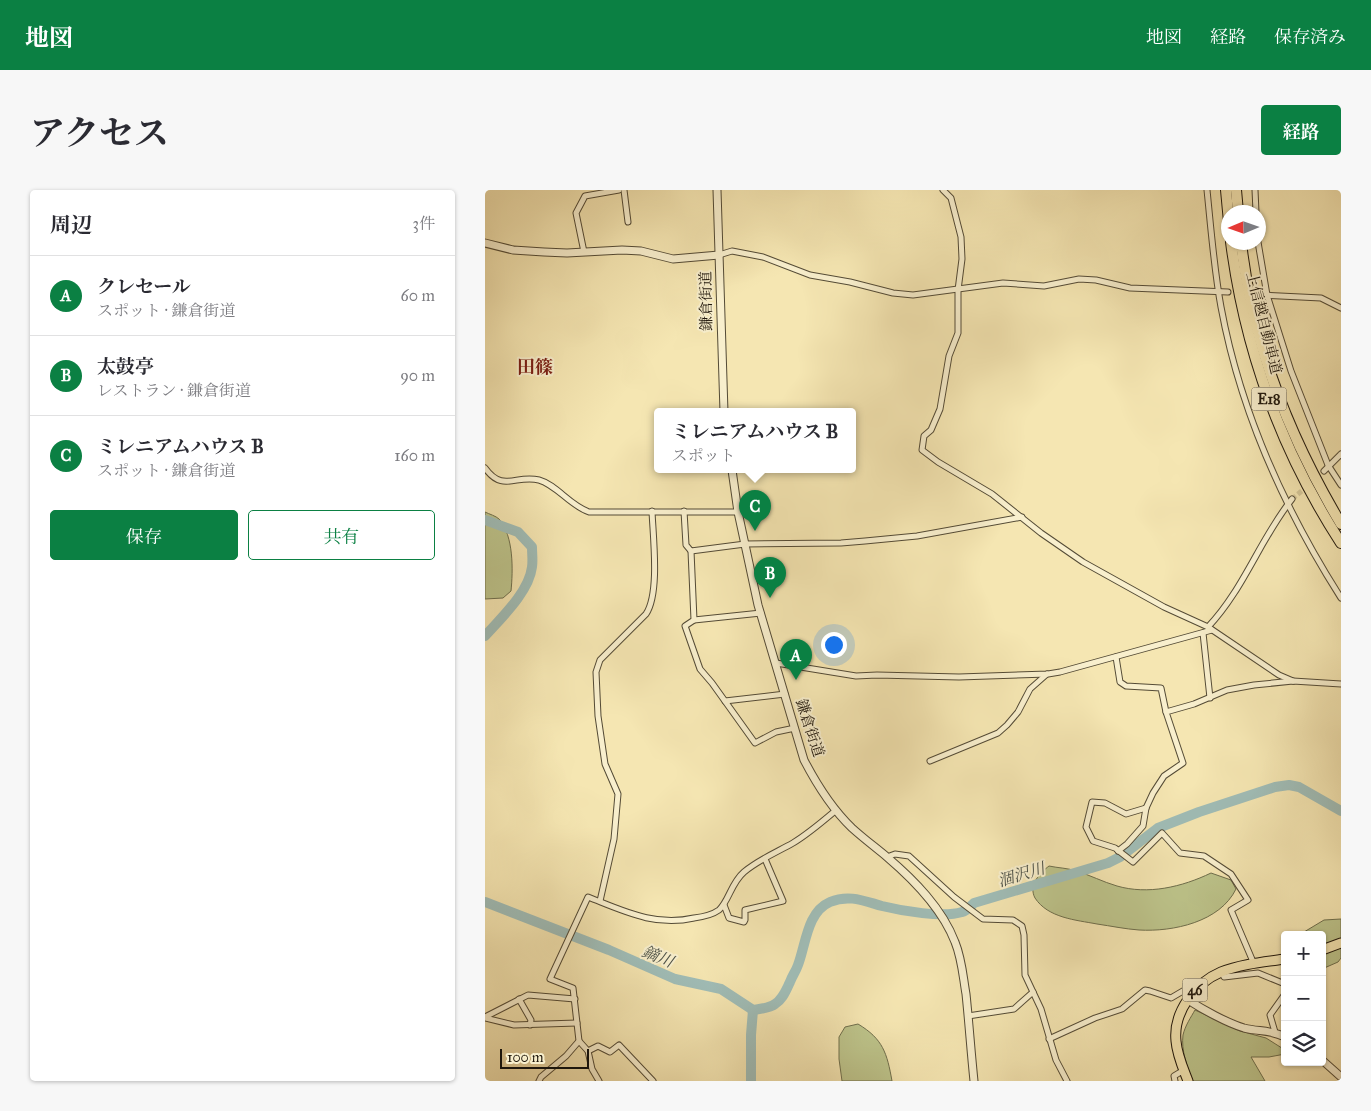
<!DOCTYPE html>
<html lang="ja">
<head>
<meta charset="utf-8">
<style>
	:root { --surface:#fff; --page:#f7f7f7; --text:#2b2b33; --muted:#7c7c81; --line:#e1e1e2; --accent:#0b8043 }
	body { margin:0; font-family:"IM FELL Great Primer","Noto Serif JP",serif; background:var(--page); color:var(--text) }
	.controls { position:absolute; right:15px; bottom:15px; display:grid; overflow:hidden; border-radius:5px; box-shadow:0 1px 4px #0004 }
	.controls button { width:45px; height:45px; display:grid; place-items:center; padding:0; border:0; border-bottom:1px solid var(--line); background:var(--surface); color:var(--text); font:25px sans-serif }
	.compass { position:absolute; left:736px; top:15px; width:45px; height:45px; border-radius:50%; background:var(--surface); box-shadow:0 1px 4px #0004; rotate:268deg }
	.scale { position:absolute; left:15px; bottom:12px; width:89px; box-sizing:border-box; padding-left:5px; border:2px solid #1f170c; border-top:0; font-size:14px; line-height:18px; white-space:nowrap; color:#1f170c; -webkit-text-stroke:4px #f8efcd; paint-order:stroke }
	.you { position:absolute; left:348px; top:454px; width:18px; height:18px; margin:-12px; border:4px solid #fff; border-radius:50%; background:#1a73e8; box-shadow:0 0 0 8px #1a73e833 }
	.badge { display:grid; place-items:center; width:32px; height:32px; border-radius:50%; background:var(--accent); color:#fff; font-size:16px; font-weight:700 }
	.pin { position:absolute; translate:-50% -41px; filter:drop-shadow(0 1px 2px #0008) }
	.pin::after { content:''; position:absolute; top:26px; width:18px; height:15px; background:inherit; clip-path:polygon(0 0,100% 0,50% 100%) }
	.popup { position:absolute; left:169px; top:218px; width:202px; height:65px; box-sizing:border-box; display:grid; place-content:center; border-radius:5px; background:var(--surface); filter:drop-shadow(0 1px 4px #0005); font-size:16px; white-space:nowrap; color:var(--muted) }
	.popup b { font-size:19px; color:var(--text) }
	.popup::after { content:''; position:absolute; left:50%; top:100%; margin-left:-10px; border:10px solid transparent; border-top-color:var(--surface) }
	.list { margin:0; padding:0; list-style:none }
	h2 { display:flex; justify-content:space-between; align-items:center; height:65px; margin:0; padding:0 20px; font-size:21px }
	h2 small { font-size:16px; font-weight:400; color:var(--muted) }
	.list li { display:grid; grid-template-columns:32px 1fr auto; gap:15px; align-items:center; box-sizing:border-box; height:80px; padding:0 20px; border-top:1px solid var(--line) }
	.list b { display:block; font-size:19px; white-space:nowrap }
	.list p { margin:0; font-size:16px; white-space:nowrap; color:var(--muted) }
	.list em { font-size:16px; font-style:normal; color:var(--muted) }
	.actions { display:flex; gap:10px; padding:15px 20px }
	.actions a { flex:1; padding:11px 0; border:1px solid var(--accent); border-radius:5px; text-align:center; font-size:18px; color:var(--accent) }
	.actions .main { background:var(--accent); color:#fff }
	.icon { flex:none; width:28px; height:28px; fill:none; stroke:currentColor; stroke-width:2; stroke-linecap:round; stroke-linejoin:round }
	.map { position:relative; flex:none; width:856px; height:891px; overflow:hidden; border-radius:5px }
	header { display:flex; align-items:center; gap:30px; box-sizing:border-box; height:70px; padding:0 25px; background:var(--accent); color:#fff }
	header strong { font-size:24px }
	nav { display:flex; gap:28px; margin-inline-start:auto; font-size:18px }
	.intro { display:flex; align-items:center; justify-content:space-between; box-sizing:border-box; height:120px; padding:0 30px }
	h1 { margin:0; font-size:35px }
	.button { padding:12px 22px; border-radius:5px; background:var(--accent); color:#fff; font-size:18px; font-weight:700 }
	main { display:flex; gap:30px; padding:0 30px }
	aside { flex:1; background:var(--surface); border-radius:5px; box-shadow:0 1px 4px #0004 }
	.map>svg:first-child { display:block }
	.green { fill:#bdc48b; stroke:#6e6e4c }
	.lines { fill:none; stroke-linecap:round; stroke-linejoin:round }
	.river { stroke:#a0bdb7; stroke-width:10 }
	.minor-tunnel { stroke:#d5c799; stroke-width:5; stroke-dasharray:5 2.5; stroke-linecap:butt }
	.minor-casing { stroke:#544b36; stroke-width:7 }
	.tertiary-casing { stroke:#544b36; stroke-width:9 }
	.primary-casing { stroke:#1f170c; stroke-width:11 }
	.motorway-casing { stroke:#1f170c; stroke-width:12 }
	.minor { stroke:#f8efcd; stroke-width:5 }
	.tertiary { stroke:#f8efcd; stroke-width:7 }
	.primary { stroke:#f5e6b2; stroke-width:9 }
	.motorway { stroke:#f5e6b2; stroke-width:10 }
	.labels { text-anchor:middle; stroke-width:4; stroke-linejoin:round; paint-order:stroke }
	.shield { fill:#f8efcd; stroke:#605846; stroke-width:1 }
	.shield-label { font-size:14px; font-weight:bold; fill:#1f170c }
	.street-label { font-size:15px; fill:#1f170c; stroke:#f8efcd }
	.water-label { font-size:16px; font-style:italic; fill:#4c5148; stroke:#f8efcd }
	.quarter-label { font-size:18px; font-weight:bold; fill:#7a1f14; stroke:#f8efcd }
</style>
</head>
<body>
<header>
<strong>地図</strong>
<nav><a>地図</a><a>経路</a><a>保存済み</a></nav>
</header>
<div class="intro"><h1>アクセス</h1><a class="button">経路</a></div>
<main>
<aside>
<h2>周辺<small>3件</small></h2>
<ul class="list">
<li><span class="badge">A</span><div><b>クレセール</b><p>スポット · 鎌倉街道</p></div><em>60 m</em></li>
<li><span class="badge">B</span><div><b>太鼓亭</b><p>レストラン · 鎌倉街道</p></div><em>90 m</em></li>
<li><span class="badge">C</span><div><b>ミレニアムハウス B</b><p>スポット · 鎌倉街道</p></div><em>160 m</em></li>
</ul>
<div class="actions"><a class="main">保存</a><a>共有</a></div>
</aside>
<div class="map">
<svg width="856" height="891" viewBox="0 0 856 891">
	<rect width="100%" height="100%" fill="#f5e6b2"/>
	<filter id="stains"><feTurbulence type="fractalNoise" baseFrequency=".004" numOctaves="4"/><feColorMatrix values="0 0 0 0 .2 0 0 0 0 .09 0 0 0 0 .02 0 0 0 .5 -.17"/></filter>
	<radialGradient id="worn" r=".72"><stop offset=".6" stop-color="#630" stop-opacity="0"/><stop offset="1" stop-color="#630" stop-opacity=".3"/></radialGradient>
	<g class="green">
		<path d="M0,322C4,324 11,326 14,329C29,346 28,381 26,401L18,408L0,409Z"/>
		<path d="M564,676C573,678 583,678 591,681C605,685 618,692 632,696C663,705 697,697 726,683L746,690L751,699C735,732 688,742 654,740C640,739 626,736 612,734C591,730 563,728 550,708C543,695 555,683 564,676Z"/>
		<path d="M856,729V768L853,772L837,779V745H814L839,730Z"/>
		<path d="M710,820L755,841L781,848L800,860V864L784,867H766L780,891H708C702,877 696,860 698,845C700,836 706,827 710,820Z"/>
		<path d="M373,834C398,849 402,863 407,891H357L354,869V847L360,837Z"/>
	</g>
	<g class="lines">
		<g class="river">
			<path d="M0,330L33,342L47,357C47,364 48,371 47,377C44,402 16,428 0,446"/>
			<path d="M0,712L124,760L190,789L236,799L268,820"/>
			<path d="M268,820C275,819 285,818 290,814C298,809 301,800 305,792C307,786 311,781 313,775C321,754 322,722 345,712C364,704 379,711 397,716C417,721 458,728 477,722C482,721 486,716 489,713L623,673L635,667L673,638L714,622L790,597L804,595L814,597L856,621"/>
			<path d="M266,891V845L268,820"/>
		</g>
		<g class="minor-tunnel">
			<path d="M763,104L777,105"/>
			<path d="M807,309L824,295"/>
		</g>
		<defs>
			<g id="minor">
				<path d="M139,0L143,32"/>
				<path d="M458,0L466,8L476,47L477,69L473,100V143L464,166L455,219L446,240L439,246L437,260L453,272L507,304L556,343L598,372L679,417L723,437L794,485L808,491"/>
				<path d="M722,0C726,39 729,79 736,117C755,220 800,320 856,408"/>
				<path d="M770,0L771,22"/>
				<path d="M773,52L782,105L806,181L843,275L856,295"/>
				<path d="M99,62L91,23L100,6L134,0"/>
				<path d="M234,65L247,61L278,67L325,85L365,92L408,103L428,105L518,93L559,96L594,89L611,90L645,98L743,102"/>
				<path d="M777,105L836,108L856,118"/>
				<path d="M0,278C18,303 31,284 54,290C72,295 84,315 104,322H253"/>
				<path d="M839,281L856,264"/>
				<path d="M199,321L201,355L206,361L260,354L356,353L380,351L432,346L537,327"/>
				<path d="M206,361L209,430L200,436L215,479L227,493L270,553L291,542L310,538"/>
				<path d="M209,430L276,423"/>
				<path d="M723,437C759,399 775,349 807,309"/>
				<path d="M718,443L725,508"/>
				<path d="M631,467L635,492L641,496L676,498L681,522"/>
				<path d="M291,473L371,486L392,485L474,487L563,484L575,482L727,440"/>
				<path d="M240,511L300,504"/>
				<path d="M445,571L513,543L522,535L533,522L545,499L562,484"/>
				<path d="M661,618L641,624L620,613L607,612L601,637L608,651L630,658L648,672L677,643L695,663L719,666L746,684L763,710L746,720L769,774"/>
				<path d="M633,661L642,654L658,636L661,618L668,603L679,586L698,573L681,522L709,514L742,500L769,495L808,491L856,494"/>
				<path d="M402,667L410,664L424,666L469,707L498,729L528,730L537,736L539,745L540,785L556,819L571,870L582,891"/>
				<path d="M115,711L129,649L133,604L120,574L113,526L111,482L115,470L161,424C175,403 168,347 167,321"/>
				<path d="M239,715L244,728L259,732L260,730V720L298,711L280,669"/>
				<path d="M736,782L739,787L773,783L800,794"/>
				<path d="M34,809L46,830L45,835"/>
				<path d="M483,826L529,819L548,802"/>
				<path d="M0,827L43,805L90,809"/>
				<path d="M0,828L29,835L92,833"/>
				<path d="M790,842L785,825L800,804"/>
				<path d="M564,849L610,828L637,819L660,800L665,801L686,808L703,798L709,801"/>
				<path d="M94,851L103,861L107,879L114,891"/>
				<path d="M103,861L113,856L125,862L134,855L168,891"/>
				<path d="M54,891L56,887L81,866L94,851L88,798L65,789L103,707C139,721 170,737 209,728C217,727 227,725 234,720C244,711 246,693 259,682C273,670 292,662 308,653C323,644 337,632 350,621"/>
				<path d="M690,891L689,886L699,880"/>
			</g>
			<g id="tertiary">
				<path d="M232,0L239,222"/>
				<path d="M0,53L28,60L59,62L82,63L137,60L156,61L188,69L234,65"/>
				<path d="M247,280L253,322L273,415L319,570C332,595 346,618 367,638C378,648 390,657 402,667C429,690 457,718 470,752C477,769 478,787 481,804C484,833 486,862 489,891"/>
				<path d="M703,810C717,819 742,833 759,838C774,842 784,839 800,847"/>
				<path d="M837,870L856,887"/>
			</g>
			<g id="primary">
				<path d="M837,760L856,753"/>
				<path d="M703,891C698,878 692,865 691,851C688,822 710,793 736,782C756,774 779,772 800,769"/>
			</g>
			<g id="motorway">
				<path d="M741,0L744,32"/>
				<path d="M751,0L753,22"/>
				<path d="M746,52C760,160 797,262 856,353"/>
				<path d="M756,52C767,154 804,247 856,334"/>
			</g>
		</defs>
		<use href="#minor" class="minor-casing"/>
		<use href="#tertiary" class="tertiary-casing"/>
		<use href="#primary" class="primary-casing"/>
		<use href="#motorway" class="motorway-casing"/>
		<use href="#minor" class="minor"/>
		<use href="#tertiary" class="tertiary"/>
		<use href="#primary" class="primary"/>
		<use href="#motorway" class="motorway"/>
	</g>
	<g class="labels">
		<g class="shield">
			<rect x="766.5" y="197.5" width="35" height="23" rx="4"/>
			<rect x="697.5" y="788.5" width="25" height="23" rx="4"/>
		</g>
		<g class="shield-label">
			<text x="784" y="214">E18</text>
			<text x="710" y="805">46</text>
		</g>
		<g class="street-label">
			<text transform="translate(221 111) rotate(-91)" y="5">鎌倉街道</text>
			<text transform="translate(779 133) rotate(76)" y="5">上信越自動車道</text>
			<text transform="translate(325 538) rotate(72)" y="5">鎌倉街道</text>
		</g>
		<g class="water-label">
			<text transform="translate(536 684) rotate(-17)" y="6">涸沢川</text>
			<text transform="translate(173 766) rotate(22)" y="6">鏑川</text>
		</g>
		<g class="quarter-label">
			<text x="50" y="183">田篠</text>
		</g>
	</g>
	<rect width="100%" height="100%" filter="url(#stains)"/>
	<rect width="100%" height="100%" fill="url(#worn)"/>
</svg>
<div class="controls">
<button>+</button>
<button>−</button>
<button><svg class="icon" aria-label="layers" viewBox="0 0 24 24"><path d="M12 4l9 5-9 5-9-5zM3 14l9 5 9-5"/></svg></button>
</div>
<svg class="compass" viewBox="-18 -18 36 36"><path d="M0-13l5 13h-10z" fill="#e53935"/><path d="M0 13l5-13h-10z" fill="#7c7c81"/></svg>
<div class="scale">100 m</div>
<div class="you"></div>
<div class="pin badge" style="left:311px;top:490px">A</div>
<div class="pin badge" style="left:285px;top:408px">B</div>
<div class="pin badge" style="left:270px;top:341px">C</div>
<div class="popup"><b>ミレニアムハウス B</b>スポット</div>
</div>
</main>
</body>
</html>
